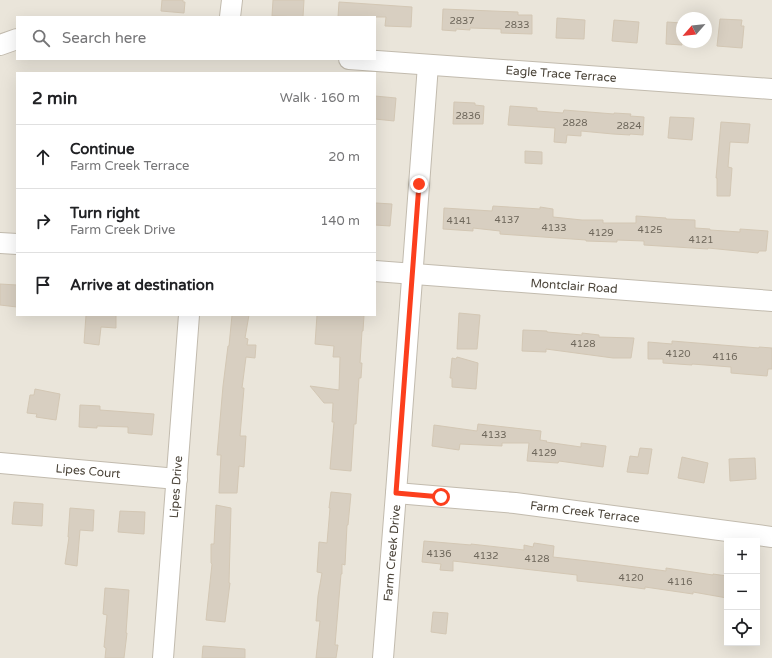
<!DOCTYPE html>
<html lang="en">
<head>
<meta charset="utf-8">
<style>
	:root { --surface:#fff; --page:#f2f2f2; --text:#202124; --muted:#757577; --line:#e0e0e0 }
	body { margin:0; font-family:"Varela Round",sans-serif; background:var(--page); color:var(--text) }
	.controls { position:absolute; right:12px; bottom:12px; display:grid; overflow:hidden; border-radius:0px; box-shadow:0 4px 16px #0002 }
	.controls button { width:36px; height:36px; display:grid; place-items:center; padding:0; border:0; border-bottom:1px solid var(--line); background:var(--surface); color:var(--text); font:20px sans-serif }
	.compass { position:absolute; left:676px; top:12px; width:36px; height:36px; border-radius:50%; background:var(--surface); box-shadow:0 4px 16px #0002; rotate:242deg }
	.stop { position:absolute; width:12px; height:12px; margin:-9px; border:3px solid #fc3f1d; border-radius:50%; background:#fff }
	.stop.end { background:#fc3f1d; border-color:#fff; box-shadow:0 1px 4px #0008 }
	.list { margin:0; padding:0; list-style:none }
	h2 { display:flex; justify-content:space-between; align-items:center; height:52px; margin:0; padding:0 16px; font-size:17px }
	h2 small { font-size:13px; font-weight:400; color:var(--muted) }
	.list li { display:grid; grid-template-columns:26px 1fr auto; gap:12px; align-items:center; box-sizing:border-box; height:64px; padding:0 16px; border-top:1px solid var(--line) }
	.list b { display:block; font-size:15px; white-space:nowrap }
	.list p { margin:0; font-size:13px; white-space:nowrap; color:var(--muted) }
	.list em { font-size:13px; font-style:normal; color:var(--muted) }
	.icon { flex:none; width:22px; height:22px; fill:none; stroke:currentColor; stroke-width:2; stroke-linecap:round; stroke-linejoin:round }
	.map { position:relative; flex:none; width:772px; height:658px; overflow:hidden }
	.search { position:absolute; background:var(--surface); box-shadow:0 4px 16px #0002; left:16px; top:16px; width:360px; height:44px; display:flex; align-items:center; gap:10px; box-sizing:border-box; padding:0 14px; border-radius:0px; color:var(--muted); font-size:15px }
	.panel { position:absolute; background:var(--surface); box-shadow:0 4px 16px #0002; left:16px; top:72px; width:360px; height:244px; border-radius:0px }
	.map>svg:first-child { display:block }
	.residential { fill:#eae5da; fill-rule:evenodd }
	.building { fill:#d8cfc1; stroke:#d3c7b4 }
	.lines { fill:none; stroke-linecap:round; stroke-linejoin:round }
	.minor-casing { stroke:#c2bbae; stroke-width:22 }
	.minor { stroke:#fff; stroke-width:20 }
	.route { stroke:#fc3f1d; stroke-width:5 }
	.labels { text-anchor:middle; stroke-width:4; stroke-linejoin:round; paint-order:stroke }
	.number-label { font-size:10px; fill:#6e675b }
	.street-label { font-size:12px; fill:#4b4439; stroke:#fff }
</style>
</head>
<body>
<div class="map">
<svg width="772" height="658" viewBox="0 0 772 658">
	<rect width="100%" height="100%" fill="#f6f3ec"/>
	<path class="residential" d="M0,0H772V658H0ZM17,17H375V59H17ZM682,18H706V42H682ZM17,73H375V315H17ZM727,541H757V643H727Z"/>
	<g class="building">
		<path d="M162,0H183V2H185L184,13L161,11Z"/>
		<path d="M273,0H304L303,17L272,16Z"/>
		<path d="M339,2L412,7L411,27L385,26L386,17H338Z"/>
		<path d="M443,9L518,12V15H532V34L501,33V29L470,28V30L456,29V31L442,30Z"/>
		<path d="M557,18L585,20L584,39L556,38Z"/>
		<path d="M720,19L742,20L741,26H744L742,48L717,46Z"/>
		<path d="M614,20L639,22L637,43L612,41Z"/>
		<path d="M667,22L682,23V45L666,44Z"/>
		<path d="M375,96L396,98L394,121L375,119Z"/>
		<path d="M454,102L475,103V105L484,106L483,124H453Z"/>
		<path d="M510,106L537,108V111L563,113L564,110L614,114V113L631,114L630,116L644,117L643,135L630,134V135L613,134L581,131V136L567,135L566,143L554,142L555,128L508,125Z"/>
		<path d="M670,117L694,118L692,140L668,138Z"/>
		<path d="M721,122L750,124L748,143L730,142L728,167L732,168L730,196H717V178H716Z"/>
		<path d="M525,151L542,152V164L525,163Z"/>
		<path d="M376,203L392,204L390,226L375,225V204Z"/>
		<path d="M493,206L540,209V207L553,209V217L582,220H603V223H636V216L666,218V219L695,220V228L710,229V230L740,232V229L768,231L766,251H759L758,253L708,248V249L644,245V241L617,240V242L586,241V240L500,234V231L473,228V231L443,229L444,208L492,211Z"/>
		<path d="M0,284L17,285V307L0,305Z"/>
		<path d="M459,313L480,315L477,349H457Z"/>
		<path d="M86,315H116V328L101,327L99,345L84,343Z"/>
		<path d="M232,315H249L245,338L248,339L247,345H256L255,358L246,357L242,388H244L240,436H246L244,467L239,466L237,493H219L221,455H217L223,386L228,346H229Z"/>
		<path d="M317,315H364L363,331H362L360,363H362L361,378H359L356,424H354L351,471L330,469L334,422H332L333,403H324L310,386L339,390L340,357H333L334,346L315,344Z"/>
		<path d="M523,330L547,331V332L582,335V333L599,335V337L634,338L631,358H613L546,349V352L522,351Z"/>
		<path d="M672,341L759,348V347L772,348V369H768L767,376L731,373V367L692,364V365L663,363V359H648V342L672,344Z"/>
		<path d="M457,357L478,363L476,389L452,387V378H450L452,358L456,359Z"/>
		<path d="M35,389L60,394L56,420L36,417L37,414L27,413L30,395H34Z"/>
		<path d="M80,405L100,406V410L154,414L152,435L128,433V427L97,426V428L79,427Z"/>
		<path d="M478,424L541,431L540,440L547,441L546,442L581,447V443L606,446L603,467L559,461L558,463L527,461L529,443H502V446L460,444L459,450L432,446L434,425L477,431Z"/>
		<path d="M640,448L652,449L648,474L627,472L630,456L638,457Z"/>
		<path d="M682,457L708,463L704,483L678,478Z"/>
		<path d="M755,458L756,479L730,481L729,459Z"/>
		<path d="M331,492L351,494L348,525H347L345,565L342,564V574H341L335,645H338L336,658H316L320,621H316L318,596L322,573L317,572L319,542L327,543L330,508H329Z"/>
		<path d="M14,502L43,504L42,526L12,524Z"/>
		<path d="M216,505L231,508L229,583H230L225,622L206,620L212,564L211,563V544H214Z"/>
		<path d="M70,508L94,510L93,531L80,530L77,566L65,564L69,537H68Z"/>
		<path d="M120,511L145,512L144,534L118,532Z"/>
		<path d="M424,541L471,545V544L524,550V545L533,547L534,543L554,546L553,557L597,562L666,571V568L713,575V574L727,576V598L693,592V594L645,587V589L615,585L577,581V575L453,561V571L440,570L441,564L422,562Z"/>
		<path d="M105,588L129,590L126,633H127L124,658H105L106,648L104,647L107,615L103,614Z"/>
		<path d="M433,612L448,613L446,634L431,632Z"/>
		<path d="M203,646L245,649V658H202Z"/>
	</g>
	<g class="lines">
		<defs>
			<g id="minor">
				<path d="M230,17L232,0"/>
				<path d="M0,45L17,39"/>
				<path d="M349,59L772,89"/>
				<path d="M0,243L17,244"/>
				<path d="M375,271L772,301"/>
				<path d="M0,463L177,479"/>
				<path d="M396,493L515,503L772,537"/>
				<path d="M163,658L189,315"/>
				<path d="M383,658L396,493L428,65"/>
			</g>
		</defs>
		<use href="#minor" class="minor-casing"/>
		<use href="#minor" class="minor"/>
	</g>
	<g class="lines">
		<path class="route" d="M419,184L396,493L441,497"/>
	</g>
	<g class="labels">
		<g class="number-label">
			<text x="462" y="24">2837</text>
			<text x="517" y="28">2833</text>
			<text x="468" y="119">2836</text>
			<text x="575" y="126">2828</text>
			<text x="629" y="129">2824</text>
			<text x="507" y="223">4137</text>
			<text x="459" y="224">4141</text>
			<text x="554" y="231">4133</text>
			<text x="650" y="233">4125</text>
			<text x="601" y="236">4129</text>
			<text x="701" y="243">4121</text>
			<text x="583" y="347">4128</text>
			<text x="678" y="357">4120</text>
			<text x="725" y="360">4116</text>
			<text x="494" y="438">4133</text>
			<text x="544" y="456">4129</text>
			<text x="439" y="557">4136</text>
			<text x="486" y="559">4132</text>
			<text x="537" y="562">4128</text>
			<text x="631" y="581">4120</text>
			<text x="680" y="585">4116</text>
		</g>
		<g class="street-label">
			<text transform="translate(561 74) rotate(4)" y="4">Eagle Trace Terrace</text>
			<text transform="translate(574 286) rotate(4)" y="4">Montclair Road</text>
			<text transform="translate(88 471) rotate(5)" y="4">Lipes Court</text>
			<text transform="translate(176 487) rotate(-86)" y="4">Lipes Drive</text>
			<text transform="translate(585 512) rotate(7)" y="4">Farm Creek Terrace</text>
			<text transform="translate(392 553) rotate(-85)" y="4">Farm Creek Drive</text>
		</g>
	</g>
</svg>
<div class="controls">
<button>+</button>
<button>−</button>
<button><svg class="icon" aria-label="locate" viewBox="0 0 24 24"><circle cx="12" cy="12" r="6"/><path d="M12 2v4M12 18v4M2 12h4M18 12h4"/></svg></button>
</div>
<svg class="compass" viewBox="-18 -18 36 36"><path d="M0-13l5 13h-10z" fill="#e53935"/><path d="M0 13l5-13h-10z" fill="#757577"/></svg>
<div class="stop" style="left:441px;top:497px"></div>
<div class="stop end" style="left:419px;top:184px"></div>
<div class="search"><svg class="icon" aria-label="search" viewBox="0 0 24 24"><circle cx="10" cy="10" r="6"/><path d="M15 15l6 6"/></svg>Search here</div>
<section class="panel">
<h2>2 min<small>Walk · 160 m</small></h2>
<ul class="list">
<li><svg class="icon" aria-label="ahead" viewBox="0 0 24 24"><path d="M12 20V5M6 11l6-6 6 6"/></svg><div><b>Continue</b><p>Farm Creek Terrace</p></div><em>20 m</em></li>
<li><svg class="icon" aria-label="right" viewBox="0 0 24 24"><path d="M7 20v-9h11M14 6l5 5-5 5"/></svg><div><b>Turn right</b><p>Farm Creek Drive</p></div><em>140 m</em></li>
<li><svg class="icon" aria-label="arrive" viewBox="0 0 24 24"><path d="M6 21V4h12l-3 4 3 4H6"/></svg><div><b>Arrive at destination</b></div></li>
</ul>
</section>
</div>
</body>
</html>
